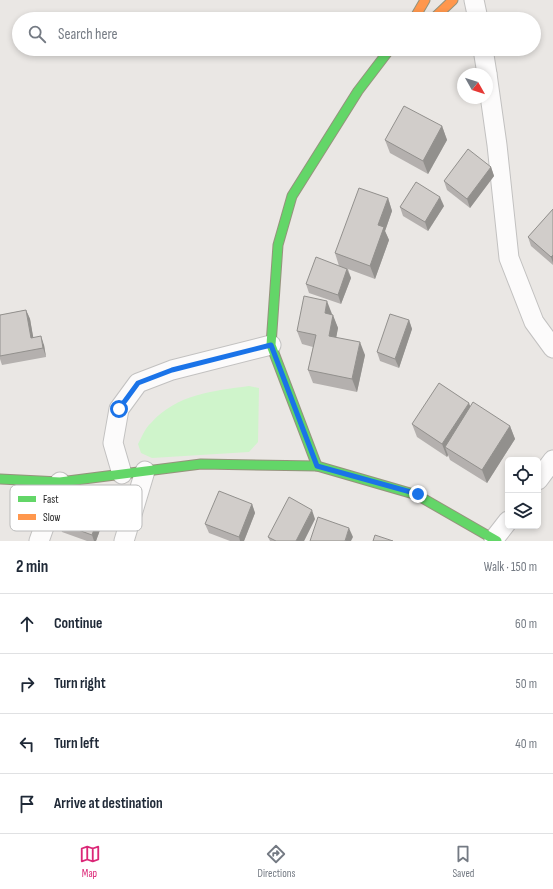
<!DOCTYPE html>
<html lang="en">
<head>
<meta charset="utf-8">
<style>
	:root { --surface:#fff; --page:#f2f2f3; --text:#1f2937; --muted:#747a83; --line:#e0e1e3; --accent:#db2777 }
	body { margin:0; font-family:"Sofia Sans Condensed",sans-serif; background:var(--page); color:var(--text) }
	.controls { position:absolute; right:12px; bottom:12px; display:grid; overflow:hidden; border-radius:6px; box-shadow:0 2px 6px #0003 }
	.controls button { width:36px; height:36px; display:grid; place-items:center; padding:0; border:0; border-bottom:1px solid var(--line); background:var(--surface); color:var(--text); font:20px sans-serif }
	.compass { position:absolute; left:457px; top:68px; width:36px; height:36px; border-radius:50%; background:var(--surface); box-shadow:0 2px 6px #0003; rotate:129deg }
	.stop { position:absolute; width:12px; height:12px; margin:-9px; border:3px solid #1a73e8; border-radius:50%; background:#fff }
	.stop.end { background:#1a73e8; border-color:#fff; box-shadow:0 1px 4px #0008 }
	.list { margin:0; padding:0; list-style:none }
	h2 { display:flex; justify-content:space-between; align-items:center; height:52px; margin:0; padding:0 16px; font-size:17px }
	h2 small { font-size:13px; font-weight:400; color:var(--muted) }
	.list li { display:grid; grid-template-columns:26px 1fr auto; gap:12px; align-items:center; box-sizing:border-box; height:60px; padding:0 16px; border-top:1px solid var(--line) }
	.list b { display:block; font-size:15px; white-space:nowrap }
	.list em { font-size:13px; font-style:normal; color:var(--muted) }
	.icon { flex:none; width:22px; height:22px; fill:none; stroke:currentColor; stroke-width:2; stroke-linecap:round; stroke-linejoin:round }
	.map { position:relative; flex:none; width:553px; height:541px; overflow:hidden }
	.search { position:absolute; background:var(--surface); box-shadow:0 2px 6px #0003; left:12px; right:12px; top:12px; height:44px; display:flex; align-items:center; gap:10px; box-sizing:border-box; padding:0 14px; border-radius:22px; color:var(--muted); font-size:15px }
	.sheet { height:292px; background:var(--surface) }
	nav { display:flex; justify-content:space-around; align-items:center; box-sizing:border-box; height:56px; border-top:1px solid var(--line); background:var(--surface); font-size:11px; color:var(--muted) }
	nav a { display:grid; justify-items:center; gap:2px }
	nav .on { color:var(--accent) }
	.map>svg:first-child { display:block }
	.park { fill:#cff4cb }
	.lines { fill:none; stroke-linecap:round; stroke-linejoin:round }
	.street-casing { stroke:#c2c1c0; stroke-width:21 }
	.fast-casing { stroke:#95937c; stroke-width:11 }
	.slow-casing { stroke:#95937c; stroke-width:11 }
	.street { stroke:#fcfbfb; stroke-width:19 }
	.fast { stroke:#63d668; stroke-width:9 }
	.slow { stroke:#ff974d; stroke-width:9 }
	.wall { fill:#b4b0ae }
	.shaded-wall { fill:#92908d }
	.building { fill:#d1cdca; stroke:#92908d }
	.route { stroke:#1a73e8; stroke-width:5 }
	.key { fill:#fff; stroke:#bbb; stroke-width:1 }
	.key-label { font-size:11px; fill:#1b1b1b }
</style>
</head>
<body>
<div class="map">
<svg width="553" height="541" viewBox="0 0 553 541">
	<rect width="100%" height="100%" fill="#eae7e4"/>
	<path class="park" d="M249,386L259,388L258,442L249,452L152,458L141,453L138,444C142,437 145,428 151,423C177,394 213,391 249,386Z"/>
	<g class="lines">
		<defs>
			<g id="street">
				<path d="M474,0L478,19"/>
				<path d="M483,49L487,74"/>
				<path d="M487,74L497,145L509,258L534,322L553,348"/>
				<path d="M122,474L113,443L119,409L138,383L172,370L271,345"/>
				<path d="M538,480L553,460"/>
				<path d="M494,539L508,521"/>
				<path d="M39,541L60,482"/>
				<path d="M124,541L145,471"/>
			</g>
			<g id="fast">
				<path d="M317,466L271,345L278,245L292,196L358,91L390,49"/>
				<path d="M0,479L60,482L201,464L317,466L417,495L497,541"/>
			</g>
			<g id="slow">
				<path d="M414,19L425,0"/>
				<path d="M433,19L453,0"/>
			</g>
		</defs>
		<use href="#street" class="street-casing"/>
		<use href="#fast" class="fast-casing"/>
		<use href="#slow" class="slow-casing"/>
		<use href="#street" class="street"/>
		<use href="#fast" class="fast"/>
		<use href="#slow" class="slow"/>
	</g>
	<g class="wall">
		<path d="M442,126L447,140L428,174L390,153L385,140Z"/>
		<path d="M491,167L494,176L470,208L447,190L444,181Z"/>
		<path d="M388,198L392,211L385,231L389,240L375,279L348,269L351,278L341,304L309,293L306,284L339,266L335,253Z"/>
		<path d="M444,206L428,231L403,216L400,207Z"/>
		<path d="M553,209V265L531,246L528,237Z"/>
		<path d="M26,310L30,319L33,337L44,345L46,357L2,365L0,359V315Z"/>
		<path d="M332,314L338,328L336,337L365,355L357,392L313,383L308,370L313,347L302,344L297,331Z"/>
		<path d="M409,320L412,329L399,368L380,361L377,352Z"/>
		<path d="M470,407L510,426L515,439L487,483L450,460L448,455L447,457L417,437L412,424Z"/>
		<path d="M252,504L255,513L244,541H230L209,533L205,524Z"/>
		<path d="M108,508L96,541H87L62,532L59,523Z"/>
		<path d="M315,519L304,541H270L268,537Z"/>
	</g>
	<g class="shaded-wall">
		<path d="M442,126L447,140L428,174L423,161Z"/>
		<path d="M491,167L494,176L470,208L467,199Z"/>
		<path d="M440,197L444,206L428,231L425,222Z"/>
		<path d="M388,198L392,211L385,231L389,240L375,279L370,266L378,225Z"/>
		<path d="M553,255V263L551,257Z"/>
		<path d="M347,269L351,278L341,304L338,295Z"/>
		<path d="M327,301L332,314L329,326L325,313Z"/>
		<path d="M26,310L30,319L35,347L31,338Z"/>
		<path d="M333,315L338,328L334,349L329,336Z"/>
		<path d="M409,320L412,329L399,368L395,359Z"/>
		<path d="M41,336L44,345L46,357L43,348Z"/>
		<path d="M360,342L365,355L357,392L352,379Z"/>
		<path d="M469,403L474,416L445,447L448,455L447,457L442,444Z"/>
		<path d="M510,426L515,439L487,483L482,470Z"/>
		<path d="M105,499L108,508L96,541H94L92,535Z"/>
		<path d="M252,504L255,513L244,541H240L239,537Z"/>
		<path d="M312,510L315,519L304,541H296Z"/>
		<path d="M349,528L353,537L351,541H345Z"/>
	</g>
	<g class="building">
		<path d="M404,106L442,126L423,161L385,140Z"/>
		<path d="M468,149L491,167L467,199L444,181Z"/>
		<path d="M416,182L440,197L425,222L400,207Z"/>
		<path d="M359,188L388,198L378,225L384,227L370,266L335,253Z"/>
		<path d="M553,209V255L551,257L528,237Z"/>
		<path d="M316,257L347,269L338,295L306,284Z"/>
		<path d="M304,296L327,301L325,313L333,315L329,336L360,342L352,379L308,370L316,335L297,331Z"/>
		<path d="M26,310L31,338L41,336L43,348L0,356V315Z"/>
		<path d="M390,314L409,320L395,359L377,352Z"/>
		<path d="M439,383L469,403L442,444L412,424Z"/>
		<path d="M473,402L510,426L482,470L445,447Z"/>
		<path d="M72,487L105,499L92,535L59,523Z"/>
		<path d="M219,491L252,504L239,537L205,524Z"/>
		<path d="M289,497L312,510L296,541H276L268,537Z"/>
		<path d="M318,517L349,528L345,541H310Z"/>
		<path d="M375,535L393,541H373Z"/>
	</g>
	<g class="lines">
		<path class="route" d="M119,409L138,383L172,370L271,345L317,466L418,494"/>
	</g>
	<rect x="10" y="485" width="132" height="46" rx="6" class="key"/>
	<rect x="18" y="496" width="18" height="6" fill="#63d668"/>
	<rect x="18" y="514" width="18" height="6" fill="#ff974d"/>
	<g class="key-label">
		<text x="43" y="503">Fast</text>
		<text x="43" y="521">Slow</text>
	</g>
</svg>
<div class="controls">
<button><svg class="icon" aria-label="locate" viewBox="0 0 24 24"><circle cx="12" cy="12" r="6"/><path d="M12 2v4M12 18v4M2 12h4M18 12h4"/></svg></button>
<button><svg class="icon" aria-label="layers" viewBox="0 0 24 24"><path d="M12 4l9 5-9 5-9-5zM3 14l9 5 9-5"/></svg></button>
</div>
<svg class="compass" viewBox="-18 -18 36 36"><path d="M0-13l5 13h-10z" fill="#e53935"/><path d="M0 13l5-13h-10z" fill="#747a83"/></svg>
<div class="stop" style="left:119px;top:409px"></div>
<div class="stop end" style="left:418px;top:494px"></div>
<div class="search"><svg class="icon" aria-label="search" viewBox="0 0 24 24"><circle cx="10" cy="10" r="6"/><path d="M15 15l6 6"/></svg>Search here</div>
</div>
<section class="sheet">
<h2>2 min<small>Walk · 150 m</small></h2>
<ul class="list">
<li><svg class="icon" aria-label="ahead" viewBox="0 0 24 24"><path d="M12 20V5M6 11l6-6 6 6"/></svg><div><b>Continue</b></div><em>60 m</em></li>
<li><svg class="icon" aria-label="right" viewBox="0 0 24 24"><path d="M7 20v-9h11M14 6l5 5-5 5"/></svg><div><b>Turn right</b></div><em>50 m</em></li>
<li><svg class="icon" aria-label="left" viewBox="0 0 24 24"><path d="M17 20v-9H6M10 6l-5 5 5 5"/></svg><div><b>Turn left</b></div><em>40 m</em></li>
<li><svg class="icon" aria-label="arrive" viewBox="0 0 24 24"><path d="M6 21V4h12l-3 4 3 4H6"/></svg><div><b>Arrive at destination</b></div></li>
</ul>
</section>
<nav>
<a class="on"><svg class="icon" aria-label="map" viewBox="0 0 24 24"><path d="M3 6l6-2 6 2 6-2v14l-6 2-6-2-6 2zM9 4v14M15 6v14"/></svg>Map</a>
<a><svg class="icon" aria-label="directions" viewBox="0 0 24 24"><path d="M12 3l9 9-9 9-9-9zM9 14v-3h6M13 9l2 2-2 2"/></svg>Directions</a>
<a><svg class="icon" aria-label="saved" viewBox="0 0 24 24"><path d="M7 4h10v16l-5-4-5 4z"/></svg>Saved</a>
</nav>
</body>
</html>
